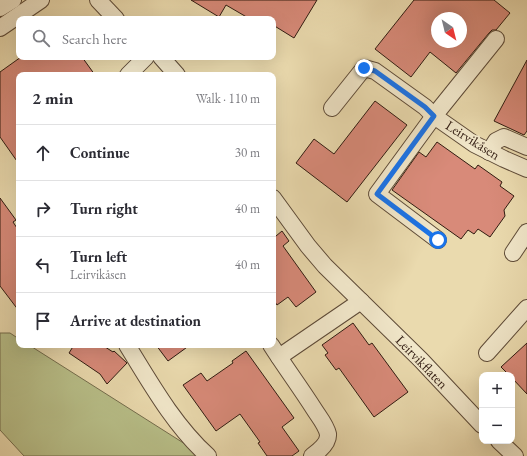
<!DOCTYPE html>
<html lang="en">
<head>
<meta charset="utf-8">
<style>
	:root { --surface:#fff; --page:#f2f2f3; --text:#2b2b33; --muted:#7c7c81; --line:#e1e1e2 }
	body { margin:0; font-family:"EB Garamond",serif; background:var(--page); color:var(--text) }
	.controls { position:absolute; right:12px; bottom:12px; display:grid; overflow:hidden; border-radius:8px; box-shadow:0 4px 16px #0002 }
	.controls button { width:36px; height:36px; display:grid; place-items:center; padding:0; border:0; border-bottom:1px solid var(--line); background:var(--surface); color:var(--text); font:20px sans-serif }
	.compass { position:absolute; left:431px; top:12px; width:36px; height:36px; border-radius:50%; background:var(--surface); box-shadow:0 4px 16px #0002; rotate:145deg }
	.stop { position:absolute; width:12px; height:12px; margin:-9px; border:3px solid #1a73e8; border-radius:50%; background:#fff }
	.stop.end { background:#1a73e8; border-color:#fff; box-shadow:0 1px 4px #0008 }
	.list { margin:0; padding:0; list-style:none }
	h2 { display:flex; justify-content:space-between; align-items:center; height:52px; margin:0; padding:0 16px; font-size:17px }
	h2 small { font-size:13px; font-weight:400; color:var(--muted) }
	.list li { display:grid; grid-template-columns:26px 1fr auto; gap:12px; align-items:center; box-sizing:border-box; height:56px; padding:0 16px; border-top:1px solid var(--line) }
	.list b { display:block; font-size:15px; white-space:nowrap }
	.list p { margin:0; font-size:13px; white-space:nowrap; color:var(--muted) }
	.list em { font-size:13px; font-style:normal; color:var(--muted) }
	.icon { flex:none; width:22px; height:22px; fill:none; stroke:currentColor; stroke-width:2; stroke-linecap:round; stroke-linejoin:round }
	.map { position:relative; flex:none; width:527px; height:456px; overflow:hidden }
	.search { position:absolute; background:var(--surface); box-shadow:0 4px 16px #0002; left:16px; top:16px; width:260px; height:44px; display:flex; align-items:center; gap:10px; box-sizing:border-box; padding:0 14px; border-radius:8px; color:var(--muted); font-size:15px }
	.panel { position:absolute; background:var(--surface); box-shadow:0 4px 16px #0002; left:16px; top:72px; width:260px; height:276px; border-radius:8px }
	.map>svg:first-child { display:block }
	.green { fill:#b8bf89; stroke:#746d4d }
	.building { fill:#d88a79; stroke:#301b11; fill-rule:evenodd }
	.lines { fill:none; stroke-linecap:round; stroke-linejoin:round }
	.minor-casing { stroke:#5e4b38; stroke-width:18 }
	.minor { stroke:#f1e7ca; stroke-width:16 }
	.route { stroke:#1a73e8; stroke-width:5 }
	.labels { text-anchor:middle; stroke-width:4; stroke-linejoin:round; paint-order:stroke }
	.street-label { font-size:14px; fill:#301b11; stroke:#f1e7ca }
</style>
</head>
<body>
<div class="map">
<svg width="527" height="456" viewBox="0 0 527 456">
	<rect width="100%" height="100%" fill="#eadaae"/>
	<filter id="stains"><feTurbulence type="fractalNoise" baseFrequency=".005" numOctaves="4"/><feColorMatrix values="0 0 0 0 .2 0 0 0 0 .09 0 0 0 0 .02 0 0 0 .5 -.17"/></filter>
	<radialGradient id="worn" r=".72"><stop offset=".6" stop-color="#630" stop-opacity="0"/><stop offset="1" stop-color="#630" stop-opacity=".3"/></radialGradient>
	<path class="green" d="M0,333H10L19,339V345H29L204,456H24L0,430Z"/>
	<g class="building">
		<path d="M191,0H317L294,38L273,25V19H250L226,5L219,17Z"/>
		<path d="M414,0H494L510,13L496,30H492L489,33L456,73L430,52L411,77L375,49ZM437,18H461V42H437Z"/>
		<path d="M21,57H82L95,75H19V164L0,137V72Z"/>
		<path d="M527,60V131L524,135L494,121Z"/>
		<path d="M375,101L407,125L347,202L296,163L314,139L334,154Z"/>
		<path d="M437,142L475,169L478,165L502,182L500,186L514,196L504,210L505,216L490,237L478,229L474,234L468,230L461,239L392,190L419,152L426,157Z"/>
		<path d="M0,198L16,220L13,222L19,231V311L0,286Z"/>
		<path d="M282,231L289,241L283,246L316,292L296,307L288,297L277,305L273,299V233L276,236Z"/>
		<path d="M353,323L369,345L372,343L408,392L374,417L339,368L336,370L325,355L328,353L322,345Z"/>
		<path d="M527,343V394L512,378V375H509L501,367Z"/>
		<path d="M74,345H102L113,352L114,351L127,363L107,384L100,374L69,353Z"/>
		<path d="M156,345H190L168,361Z"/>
		<path d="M246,351L294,418L282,427L299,451L292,456H267L258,443L260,442L240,414L216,431L183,385L201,373L207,381L233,363L232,361Z"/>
	</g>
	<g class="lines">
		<defs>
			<g id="minor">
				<path d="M98,0L116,19"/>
				<path d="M0,8L13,0"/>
				<path d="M0,28L41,0"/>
				<path d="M161,57L177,75"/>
				<path d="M128,75L146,57"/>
				<path d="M332,108L364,68L375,71L425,107L434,116L474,144L504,159L527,169"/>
				<path d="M489,152L496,141L504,137L527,147"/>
				<path d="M273,198L308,246L325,266L421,360L482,425"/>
				<path d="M438,240L377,194L434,116L496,39"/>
				<path d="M513,253L527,232"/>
				<path d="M127,345C151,384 174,425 208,456"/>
				<path d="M271,345C285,367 300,387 314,409C319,417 326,425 328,434C329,443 319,451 312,456"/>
				<path d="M487,353L527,308"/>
				<path d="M279,357L361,301"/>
				<path d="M499,441L515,456"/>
			</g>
		</defs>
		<use href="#minor" class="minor-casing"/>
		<use href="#minor" class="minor"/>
	</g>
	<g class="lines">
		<path class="route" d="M364,68L375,71L425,107L434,116L377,194L438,240"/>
	</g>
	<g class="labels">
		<g class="street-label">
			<text transform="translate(473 140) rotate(32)" y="5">Leirvikåsen</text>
			<text transform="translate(422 362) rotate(46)" y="5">Leirvikflaten</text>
		</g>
	</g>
	<rect width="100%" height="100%" filter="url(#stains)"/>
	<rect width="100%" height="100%" fill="url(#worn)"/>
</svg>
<div class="controls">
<button>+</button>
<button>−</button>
</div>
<svg class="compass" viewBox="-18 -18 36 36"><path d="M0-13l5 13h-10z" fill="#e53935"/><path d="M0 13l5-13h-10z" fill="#7c7c81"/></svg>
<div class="stop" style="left:438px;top:240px"></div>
<div class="stop end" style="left:364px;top:68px"></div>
<div class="search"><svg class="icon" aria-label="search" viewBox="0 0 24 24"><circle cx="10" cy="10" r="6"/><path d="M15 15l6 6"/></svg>Search here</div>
<section class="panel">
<h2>2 min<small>Walk · 110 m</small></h2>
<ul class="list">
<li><svg class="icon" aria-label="ahead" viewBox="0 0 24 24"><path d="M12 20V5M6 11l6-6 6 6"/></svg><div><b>Continue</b></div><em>30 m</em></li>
<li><svg class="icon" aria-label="right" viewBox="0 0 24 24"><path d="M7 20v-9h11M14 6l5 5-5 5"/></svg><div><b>Turn right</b></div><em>40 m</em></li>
<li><svg class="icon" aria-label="left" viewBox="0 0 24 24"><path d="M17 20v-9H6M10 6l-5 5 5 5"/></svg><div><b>Turn left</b><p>Leirvikåsen</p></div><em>40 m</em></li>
<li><svg class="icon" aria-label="arrive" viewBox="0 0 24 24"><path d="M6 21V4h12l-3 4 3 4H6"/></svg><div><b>Arrive at destination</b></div></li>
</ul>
</section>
</div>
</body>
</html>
